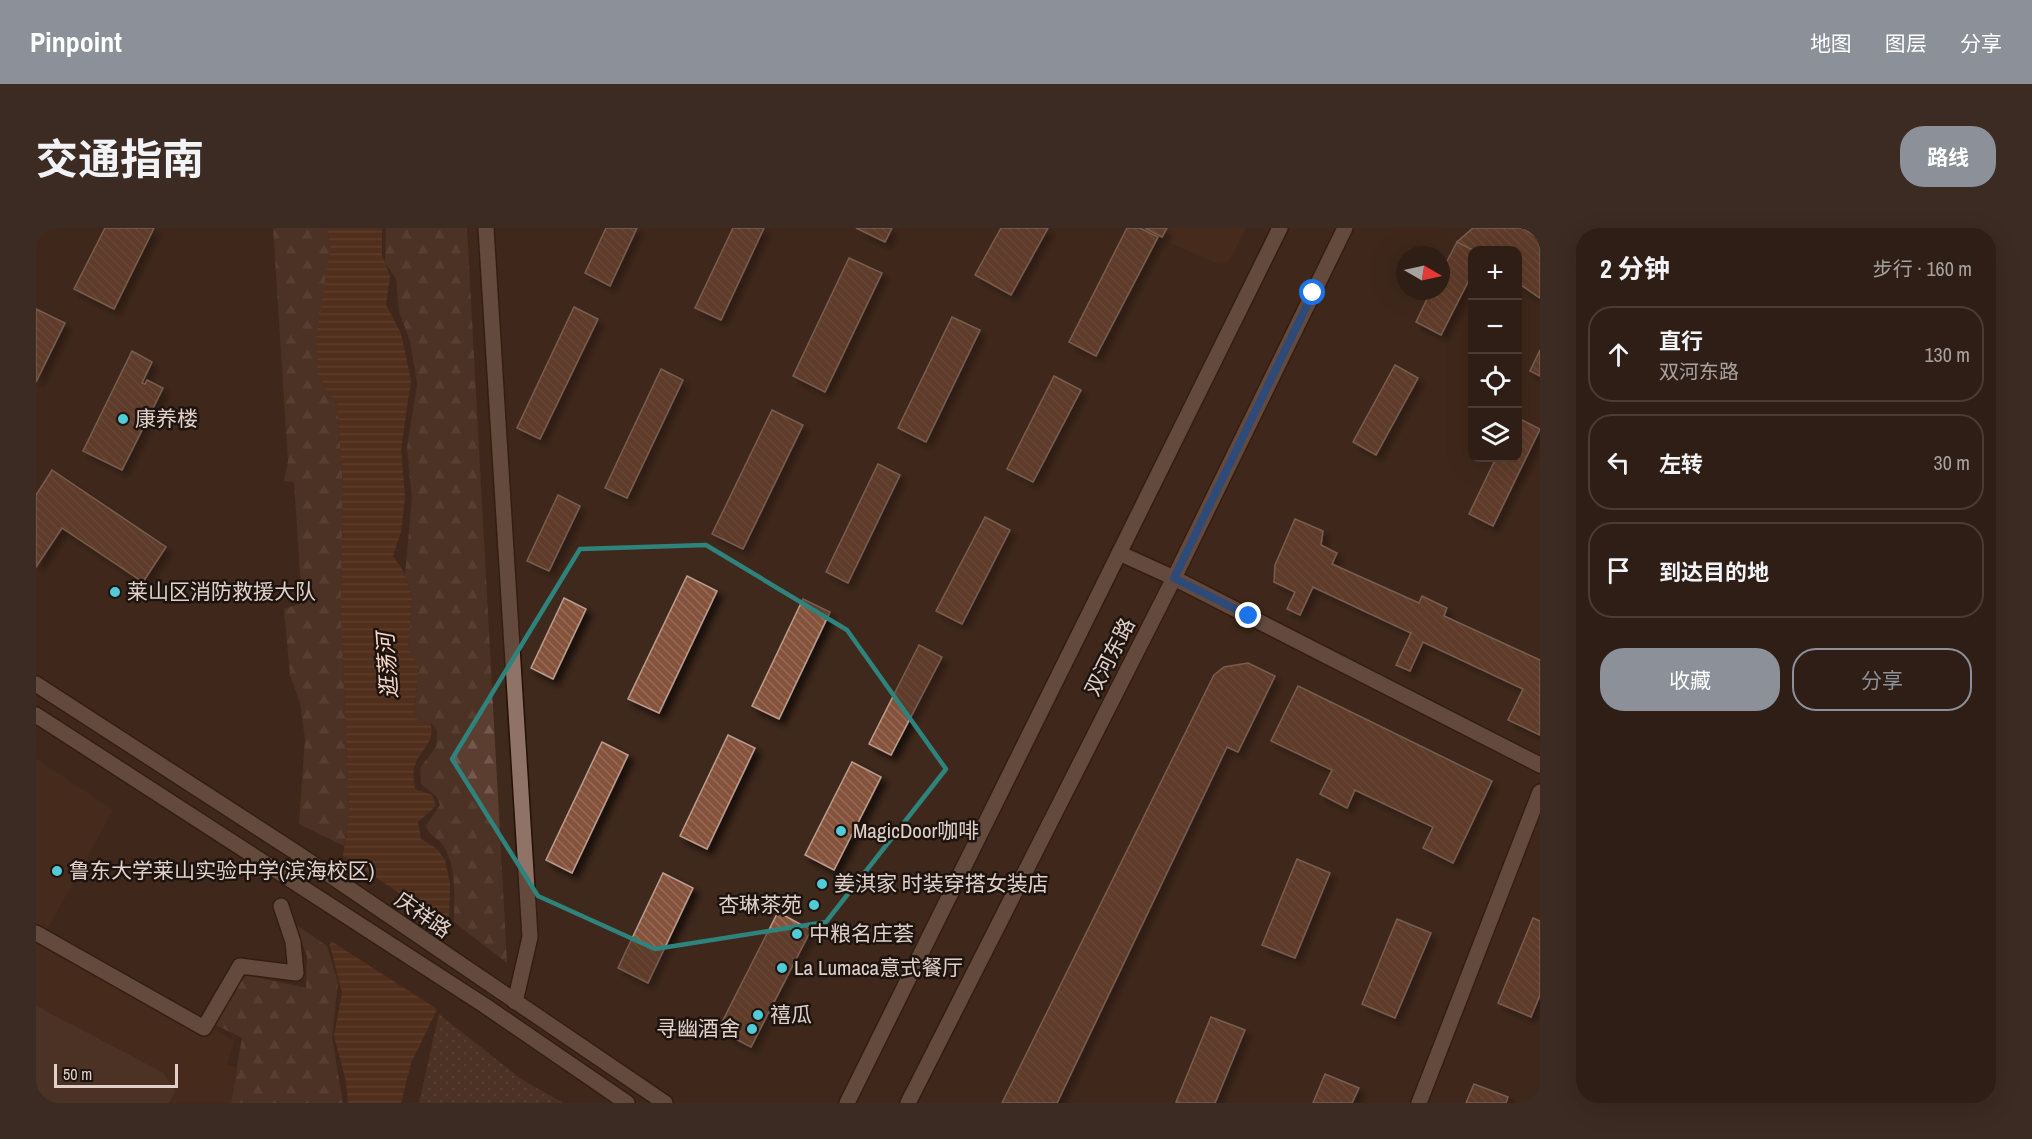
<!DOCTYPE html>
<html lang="zh">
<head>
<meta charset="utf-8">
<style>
	:root { --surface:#2f1e15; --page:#3b2b22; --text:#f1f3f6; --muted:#a7a2a0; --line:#4a3c34; --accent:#8c9099 }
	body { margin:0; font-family:"Archivo Narrow","Noto Sans SC",sans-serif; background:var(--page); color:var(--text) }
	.controls { position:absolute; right:18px; top:18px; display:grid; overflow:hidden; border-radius:12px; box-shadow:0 6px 24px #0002 }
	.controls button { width:54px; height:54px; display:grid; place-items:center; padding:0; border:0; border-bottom:2px solid var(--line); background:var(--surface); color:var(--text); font:30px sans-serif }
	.compass { position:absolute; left:1360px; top:18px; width:54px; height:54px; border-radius:50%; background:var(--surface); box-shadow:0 6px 24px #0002; rotate:99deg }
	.scale { position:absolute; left:18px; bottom:15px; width:124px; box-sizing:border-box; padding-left:6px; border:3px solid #e0d0c9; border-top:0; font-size:16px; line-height:21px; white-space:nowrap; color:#e0d0c9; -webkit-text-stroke:4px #1e140f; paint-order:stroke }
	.stop { position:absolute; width:18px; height:18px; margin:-14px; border:4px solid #1a73e8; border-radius:50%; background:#fff }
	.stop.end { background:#1a73e8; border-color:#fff; box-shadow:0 2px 6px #0008 }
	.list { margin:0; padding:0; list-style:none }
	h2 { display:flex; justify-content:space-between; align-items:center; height:78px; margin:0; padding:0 24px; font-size:26px }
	h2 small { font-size:20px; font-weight:400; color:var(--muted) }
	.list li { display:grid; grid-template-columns:39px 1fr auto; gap:18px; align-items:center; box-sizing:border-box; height:96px; margin:0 12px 12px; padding:0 12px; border:2px solid var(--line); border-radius:24px }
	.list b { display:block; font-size:22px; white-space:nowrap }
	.list p { margin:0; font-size:20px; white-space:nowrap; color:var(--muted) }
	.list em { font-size:20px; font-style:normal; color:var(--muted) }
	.actions { display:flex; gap:12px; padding:18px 24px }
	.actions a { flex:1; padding:14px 0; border:2px solid var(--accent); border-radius:24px; text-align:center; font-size:21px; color:var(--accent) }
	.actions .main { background:var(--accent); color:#fff }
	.icon { flex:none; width:33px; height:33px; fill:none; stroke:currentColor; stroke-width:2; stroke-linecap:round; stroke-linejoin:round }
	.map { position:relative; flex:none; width:1504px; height:875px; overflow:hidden; border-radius:24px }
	header { display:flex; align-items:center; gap:36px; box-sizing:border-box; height:84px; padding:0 30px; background:var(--accent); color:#fff }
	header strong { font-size:28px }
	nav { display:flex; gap:33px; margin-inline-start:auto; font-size:21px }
	.intro { display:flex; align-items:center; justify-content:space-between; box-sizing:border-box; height:144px; padding:0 36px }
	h1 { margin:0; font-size:42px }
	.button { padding:15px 27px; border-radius:24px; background:var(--accent); color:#fff; font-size:21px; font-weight:700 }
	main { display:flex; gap:36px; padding:0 36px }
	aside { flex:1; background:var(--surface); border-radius:24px; box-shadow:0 6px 24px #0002 }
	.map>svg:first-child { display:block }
	.built { fill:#4e3021 }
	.grass { fill:url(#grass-dots) }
	.forest { fill:url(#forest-firs) }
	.pitch { fill:#5b3e30 }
	.water { fill:url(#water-rules) }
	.pier { fill:#3f281c }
	.building { fill:url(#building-back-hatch); stroke:#bb9d8f; stroke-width:1.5; filter:url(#shadow) }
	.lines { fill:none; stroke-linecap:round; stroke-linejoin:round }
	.street-casing { stroke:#251006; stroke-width:18 }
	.secondary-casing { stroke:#251006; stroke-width:18 }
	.street { stroke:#8f7366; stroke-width:15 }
	.secondary { stroke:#8f7366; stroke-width:15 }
	.route { stroke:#1a73e8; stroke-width:8 }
	.marked { fill:none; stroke:#2e847c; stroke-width:4.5; stroke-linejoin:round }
	.poi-dot { fill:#52cbd9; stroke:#1e140f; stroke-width:2 }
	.labels { text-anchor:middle; stroke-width:5; stroke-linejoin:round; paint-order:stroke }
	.poi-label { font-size:21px; fill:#e0d0c9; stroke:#1e140f; text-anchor:start }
	.street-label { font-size:21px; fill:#e0d0c9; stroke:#1e140f }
	.water-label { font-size:22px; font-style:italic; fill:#f9d8c8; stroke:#1e140f }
</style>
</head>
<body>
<header>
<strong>Pinpoint</strong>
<nav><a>地图</a><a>图层</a><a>分享</a></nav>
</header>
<div class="intro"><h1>交通指南</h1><a class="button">路线</a></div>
<main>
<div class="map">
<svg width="1504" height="875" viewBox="0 0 1504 875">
	<defs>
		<pattern id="grass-dots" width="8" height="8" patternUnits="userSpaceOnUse" patternTransform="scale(1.5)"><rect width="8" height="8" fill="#5b3e30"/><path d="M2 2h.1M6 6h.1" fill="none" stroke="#72594d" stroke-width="1.8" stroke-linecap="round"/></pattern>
		<pattern id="forest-firs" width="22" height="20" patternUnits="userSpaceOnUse" patternTransform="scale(1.5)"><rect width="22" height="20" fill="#5b3e30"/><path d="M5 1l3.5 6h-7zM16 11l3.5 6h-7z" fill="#72594d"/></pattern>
		<pattern id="water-rules" width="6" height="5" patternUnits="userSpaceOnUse" patternTransform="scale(1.5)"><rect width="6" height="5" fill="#67381f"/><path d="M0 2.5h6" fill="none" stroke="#7c543e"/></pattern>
		<pattern id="building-back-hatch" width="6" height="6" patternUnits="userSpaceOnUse" patternTransform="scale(1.5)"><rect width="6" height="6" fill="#85533a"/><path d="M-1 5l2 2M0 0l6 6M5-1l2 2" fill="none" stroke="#966b55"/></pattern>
		<filter id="shadow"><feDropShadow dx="5.5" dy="5.5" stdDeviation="3" flood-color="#0009"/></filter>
	</defs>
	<rect width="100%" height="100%" fill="#3f281c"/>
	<g class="built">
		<path d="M1100,0H1210L1194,31L1190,35L1183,36Z"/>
		<path d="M0,531L77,582L9,705L198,813L191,836L200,840L195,875H0Z"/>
	</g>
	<path class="grass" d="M403,786L485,851L527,875H383Z"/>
	<g class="forest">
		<path d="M237,0H291L294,21L282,147L301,177L307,255L305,380L313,585L308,618L263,596L269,511L264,475L254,447L248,381L266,375L258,254L248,253L252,233Z"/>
		<path d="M350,0H431L471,735L418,694C418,671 421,640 408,619C403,610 394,609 390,598L404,577L401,569L385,556L384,540L400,519L401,502L394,494L383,495L378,485L383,439L372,419L376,370L369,347L376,270L371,220L381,156L374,113L363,84L360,51L349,35Z"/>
		<path d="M259,696L291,718L302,755L296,809L307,875H195L206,810L178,796L197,760L211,747L270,760L271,728Z"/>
	</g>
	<path class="pitch" d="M0,778L126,844L139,863L133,875H0Z"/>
	<path class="water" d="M291,0H346V27L354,48L350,77L365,105L375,152L365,221L369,269L365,304L357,328L368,344L376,370L372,419L383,439L378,485L383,495L394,494C400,515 386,519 379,537C376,544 378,553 379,561L396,567L400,578L382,594L385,611L401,621L409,632L414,656L413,689L401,782L375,835L365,875H312L310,853L298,808L306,764L294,718L313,585L305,380L307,255L301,177L282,147L280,111L294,21Z"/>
	<path class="pier" d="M304,626L415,699L404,783L292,711Z"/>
	<g class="building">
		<path d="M69,0H118L78,81L38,61Z"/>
		<path d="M570,0H601L574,58L549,45Z"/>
		<path d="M697,0H728L685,92L659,80Z"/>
		<path d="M820,0H856L849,14Z"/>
		<path d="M965,0H1012L975,67L939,47Z"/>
		<path d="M1091,0H1104L1122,9L1060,128L1033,114Z"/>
		<path d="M1109,0H1131L1126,9Z"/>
		<path d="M1437,0H1487L1504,11V70L1482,55V22L1436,24L1421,14Z"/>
		<path d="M1421,14L1437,22L1436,46L1405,107L1380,94L1395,63H1405V45Z"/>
		<path d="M813,30L846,45L789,164L757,148Z"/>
		<path d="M538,79L562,91L504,211L481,200Z"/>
		<path d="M0,81L29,95L0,154Z"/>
		<path d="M916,89L944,102L890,214L862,200Z"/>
		<path d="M1504,122V148L1494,143Z"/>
		<path d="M96,123L116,134L106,155L109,156L111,152L127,160L86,242L47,223Z"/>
		<path d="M1359,137L1382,150L1340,227L1317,214Z"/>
		<path d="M625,141L647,152L591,270L569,260Z"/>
		<path d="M1018,148L1045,162L997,254L971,241Z"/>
		<path d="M736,182L767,197L707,321L676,306Z"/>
		<path d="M1482,190L1504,201L1457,298L1433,286L1460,230H1482Z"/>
		<path d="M842,236L864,247L812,355L790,344Z"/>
		<path d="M16,242L130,319L107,354L26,300L0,339V267Z"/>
		<path d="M522,267L544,278L513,343L491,333Z"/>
		<path d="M949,289L974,302L926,396L900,383Z"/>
		<path d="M1259,291L1287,303L1285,317L1301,325L1296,336L1383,375L1386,368L1411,380L1408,388L1504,432V507L1472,492L1487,461L1387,414L1374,443L1360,437L1375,405L1277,359L1264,387L1251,381L1259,364L1238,354L1239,337Z"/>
		<path d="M651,348L681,363L623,485L592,471Z"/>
		<path d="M528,370L550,381L517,451L495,440Z"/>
		<path d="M767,371L794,384L743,491L716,478Z"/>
		<path d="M883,417L906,429L855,527L833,516Z"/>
		<path d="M1212,435L1239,448L1202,524L1191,519L1021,875H966L1178,447L1188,439Z"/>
		<path d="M1262,458L1456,553L1417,635L1387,620L1397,599L1319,562L1311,580L1284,566L1296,542L1235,513Z"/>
		<path d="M692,507L719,520L671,621L644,608Z"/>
		<path d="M566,514L592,527L536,645L510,632Z"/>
		<path d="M816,534L845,549L798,642L769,627Z"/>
		<path d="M1261,631L1294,645L1259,730L1226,717Z"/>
		<path d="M627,645L657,660L612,755L582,740Z"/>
		<path d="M742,684L775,702L715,819L682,802Z"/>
		<path d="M1497,690L1504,693V767L1495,789L1462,775Z"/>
		<path d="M1361,691L1395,705L1359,790L1326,776Z"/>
		<path d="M1175,789L1209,802L1179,875H1144L1140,874Z"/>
		<path d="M1289,846L1323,860L1316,875H1277Z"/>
		<path d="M1438,856L1472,869L1470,875H1430Z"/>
	</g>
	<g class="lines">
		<defs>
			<g id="street">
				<path d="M450,0L494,709L479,774"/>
				<path d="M1083,325L1138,350L1504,537"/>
				<path d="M0,456L264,627L629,875"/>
				<path d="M0,487L448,777L591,875"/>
				<path d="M0,705L168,800L204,738L260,745L257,714L245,678"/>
				<path d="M1383,875L1504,564"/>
			</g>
			<g id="secondary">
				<path d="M811,875L1244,0"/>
				<path d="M872,875L1138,350L1309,0"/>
			</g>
		</defs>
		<use href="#street" class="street-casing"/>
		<use href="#secondary" class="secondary-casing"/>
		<use href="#street" class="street"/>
		<use href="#secondary" class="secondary"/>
	</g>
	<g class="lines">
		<path class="route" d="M1213,388L1138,350L1277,65"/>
	</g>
	<path d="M0 0H1504V875H0ZM670,317L811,402L910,541L790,694L619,721L502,668L416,531L544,321Z" fill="#3f281c" fill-opacity=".55" fill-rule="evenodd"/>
	<path class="marked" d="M670,317L811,402L910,541L790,694L619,721L502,668L416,531L544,321Z"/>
	<g class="poi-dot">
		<circle cx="87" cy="191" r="6"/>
		<circle cx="79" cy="364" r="6"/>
		<circle cx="805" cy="603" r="6"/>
		<circle cx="21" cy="643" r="6"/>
		<circle cx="786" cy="656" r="6"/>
		<circle cx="778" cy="677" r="6"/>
		<circle cx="761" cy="706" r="6"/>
		<circle cx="746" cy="740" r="6"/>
		<circle cx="722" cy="787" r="6"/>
		<circle cx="716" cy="801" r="6"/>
	</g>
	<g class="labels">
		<g class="poi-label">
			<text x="99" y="198">康养楼</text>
			<text x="91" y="371">莱山区消防救援大队</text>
			<text x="817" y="610">MagicDoor咖啡</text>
			<text x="33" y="650">鲁东大学莱山实验中学(滨海校区)</text>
			<text x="798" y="663">姜淇家 时装穿搭女装店</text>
			<text x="766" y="684" text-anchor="end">杏琳茶苑</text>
			<text x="773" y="713">中粮名庄荟</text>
			<text x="758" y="747">La Lumaca意式餐厅</text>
			<text x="734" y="794">禧瓜</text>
			<text x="704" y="808" text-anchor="end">寻幽酒舍</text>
		</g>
		<g class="street-label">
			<text transform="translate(1074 429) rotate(-63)" y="7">双河东路</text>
			<text transform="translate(387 687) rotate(35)" y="7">庆祥路</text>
		</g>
		<g class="water-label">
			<text transform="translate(351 438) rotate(-94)" y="8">逛荡河</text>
		</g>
	</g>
</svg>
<div class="controls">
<button>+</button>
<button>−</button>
<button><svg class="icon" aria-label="locate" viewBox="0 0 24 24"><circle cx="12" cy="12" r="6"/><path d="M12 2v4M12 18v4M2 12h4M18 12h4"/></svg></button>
<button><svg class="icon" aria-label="layers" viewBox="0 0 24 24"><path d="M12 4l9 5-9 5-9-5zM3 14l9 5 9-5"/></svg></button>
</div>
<svg class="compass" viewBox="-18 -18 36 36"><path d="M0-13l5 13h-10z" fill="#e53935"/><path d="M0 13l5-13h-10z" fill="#a7a2a0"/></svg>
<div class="scale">50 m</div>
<div class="stop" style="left:1277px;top:65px"></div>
<div class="stop end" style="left:1213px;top:388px"></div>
</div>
<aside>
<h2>2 分钟<small>步行 · 160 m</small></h2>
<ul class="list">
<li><svg class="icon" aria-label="ahead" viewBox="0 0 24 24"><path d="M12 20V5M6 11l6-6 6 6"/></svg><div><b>直行</b><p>双河东路</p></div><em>130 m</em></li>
<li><svg class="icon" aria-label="left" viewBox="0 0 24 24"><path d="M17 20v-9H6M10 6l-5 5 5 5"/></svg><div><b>左转</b></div><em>30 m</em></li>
<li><svg class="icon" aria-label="arrive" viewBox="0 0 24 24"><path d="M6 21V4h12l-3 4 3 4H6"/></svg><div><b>到达目的地</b></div></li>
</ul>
<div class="actions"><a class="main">收藏</a><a>分享</a></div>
</aside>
</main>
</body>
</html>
